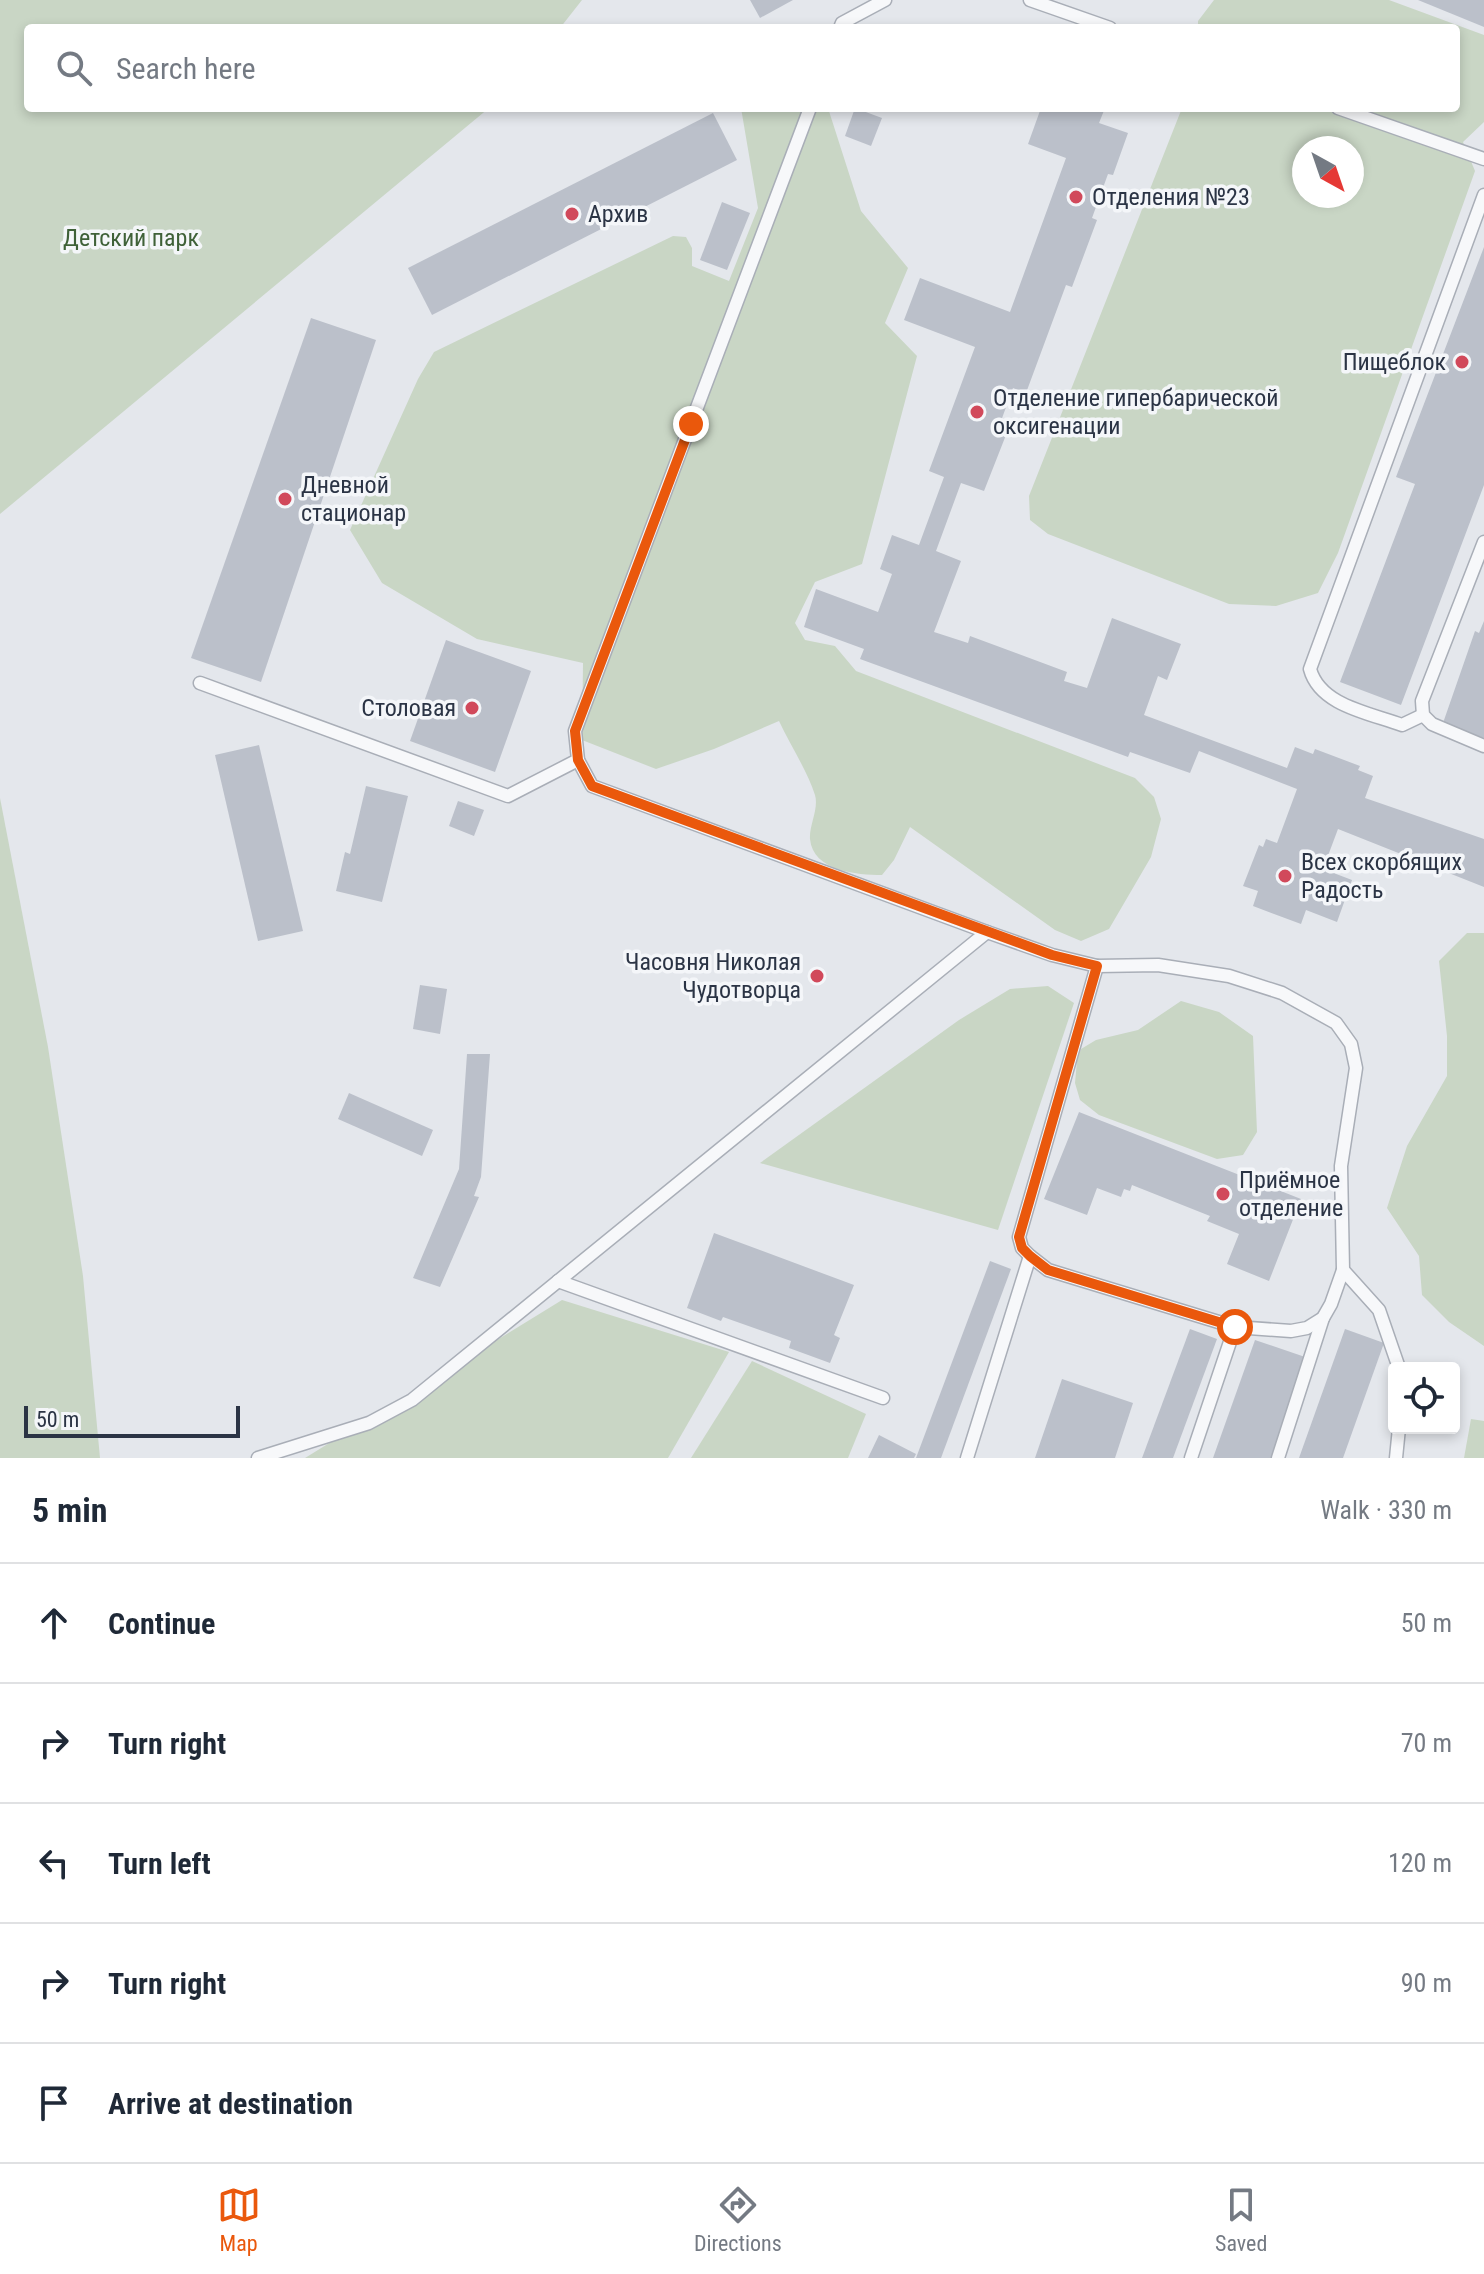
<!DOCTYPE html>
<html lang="en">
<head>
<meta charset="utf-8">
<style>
	:root { --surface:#fff; --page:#f6f6f7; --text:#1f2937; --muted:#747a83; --line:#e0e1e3; --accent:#ea580c }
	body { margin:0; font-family:"Roboto Condensed",sans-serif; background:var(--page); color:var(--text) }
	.controls { position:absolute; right:24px; bottom:24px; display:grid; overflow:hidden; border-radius:8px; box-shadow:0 4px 12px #0003 }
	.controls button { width:72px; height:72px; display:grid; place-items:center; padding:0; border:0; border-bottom:2px solid var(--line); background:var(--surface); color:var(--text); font:40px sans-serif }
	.compass { position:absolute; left:1292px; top:136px; width:72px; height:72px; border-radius:50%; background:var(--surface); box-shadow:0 4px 12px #0003; rotate:140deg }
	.scale { position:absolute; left:24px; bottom:20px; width:216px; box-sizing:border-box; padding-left:8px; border:4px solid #2b3445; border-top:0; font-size:22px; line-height:28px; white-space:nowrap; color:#2b3445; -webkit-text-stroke:6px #f4f6f9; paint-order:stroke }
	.stop { position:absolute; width:24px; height:24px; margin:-18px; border:6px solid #ea580c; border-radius:50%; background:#fff }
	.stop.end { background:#ea580c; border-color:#fff; box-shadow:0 2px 8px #0008 }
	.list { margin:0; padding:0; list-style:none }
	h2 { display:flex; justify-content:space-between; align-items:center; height:104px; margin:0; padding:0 32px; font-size:34px }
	h2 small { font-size:26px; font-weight:400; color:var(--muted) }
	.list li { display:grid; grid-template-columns:52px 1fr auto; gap:24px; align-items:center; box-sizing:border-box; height:120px; padding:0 32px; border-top:2px solid var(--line) }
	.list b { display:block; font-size:30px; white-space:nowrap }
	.list em { font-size:26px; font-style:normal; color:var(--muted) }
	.icon { flex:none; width:44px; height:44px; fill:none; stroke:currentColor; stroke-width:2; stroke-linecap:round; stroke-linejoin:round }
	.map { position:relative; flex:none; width:1484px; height:1458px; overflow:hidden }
	.search { position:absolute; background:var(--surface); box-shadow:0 4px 12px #0003; left:24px; right:24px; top:24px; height:88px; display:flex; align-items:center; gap:20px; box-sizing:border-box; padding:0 28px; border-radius:8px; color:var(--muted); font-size:30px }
	.sheet { height:704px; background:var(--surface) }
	nav { display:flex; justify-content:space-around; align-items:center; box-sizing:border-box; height:112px; border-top:2px solid var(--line); background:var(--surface); font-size:22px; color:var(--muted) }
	nav a { display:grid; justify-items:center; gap:4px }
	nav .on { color:var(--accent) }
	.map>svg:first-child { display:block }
	.green { fill:#c9d6c5; fill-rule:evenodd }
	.building { fill:#bbc0ca }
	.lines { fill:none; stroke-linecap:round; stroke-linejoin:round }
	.service-casing { stroke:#a9aeb7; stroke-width:15 }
	.service { stroke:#f7f8fa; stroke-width:12 }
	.route { stroke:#ea580c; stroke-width:10 }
	.poi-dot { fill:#d1495b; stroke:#f4f6f9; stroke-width:3 }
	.labels { text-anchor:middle; stroke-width:7; stroke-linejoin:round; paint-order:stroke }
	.poi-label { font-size:24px; fill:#2b3445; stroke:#f4f6f9; text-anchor:start }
	.park-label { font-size:24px; fill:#3f6138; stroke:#f4f6f9 }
</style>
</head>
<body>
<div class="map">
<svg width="1484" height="1458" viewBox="0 0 1484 1458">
	<rect width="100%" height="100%" fill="#e4e7ec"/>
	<g class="green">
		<path d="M0,0H582L560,28H28V108H489L0,514Z"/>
		<path d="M1214,0H1389L1484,35V122L1463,142L1475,171L1338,553L1318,593L1276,606L1229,604L1048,534L1030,520L1029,496L1182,108H1456V28H1198V21ZM1304,148H1352V196H1304Z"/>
		<path d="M741,108H828L861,211L908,268L885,323L917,356L862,564L815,582L795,623L805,640L835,646L856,671L1135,778L1154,797L1161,819L1151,857L1109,929L1081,941L1055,930L910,827L894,860L882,875C857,875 813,871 810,839C809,825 819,809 815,795C807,770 790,745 779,721L714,749L656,769L582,740L583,663L477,639L382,583L350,530L418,379L434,352L673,236L686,237L692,248V266L729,281L758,208Z"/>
		<path d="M0,798L48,1047L83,1276L100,1458H0Z"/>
		<path d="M1467,933H1484V1346L1449,1322L1422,1295L1419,1256L1387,1208L1407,1146L1447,1076V1036L1439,961Z"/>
		<path d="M1048,986L1074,1003L998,1230L760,1163L959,1020L1010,989Z"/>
		<path d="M1181,1001L1219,1012L1253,1036L1257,1132L1243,1155L1217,1159L1099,1115L1080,1100L1075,1083L1077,1061L1081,1049L1096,1040L1138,1030Z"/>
		<path d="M562,1300L729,1352L668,1458H305Z"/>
		<path d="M752,1361L866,1414L848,1458H691Z"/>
		<path d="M1471,1419L1484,1421V1458H1464Z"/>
	</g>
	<g class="building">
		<path d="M750,0H793L760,18Z"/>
		<path d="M1418,0H1484V27Z"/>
		<path d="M855,108L882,118L871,146L845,136Z"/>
		<path d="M1041,108H1105L1099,123L1128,133L1113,175L1108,174L1092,218L1097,220L1072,287L1066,285L1026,393L1013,388L997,432L1006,435L984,491L961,483L936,551L961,561L934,632L968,643L970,636L1067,672L1064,681L1087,688L1112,618L1181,644L1167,680L1158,676L1144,715L1287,768L1295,747L1313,754L1315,749L1360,766L1358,770L1373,776L1365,798L1484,839V887L1338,829L1323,869L1352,880L1337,922L1306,910L1301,924L1253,906L1258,891L1243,886L1259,845L1263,847L1266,839L1277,843L1297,789L1199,751L1190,773L1130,752L1128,757L860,659L864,649L804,627L816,589L878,612L892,574L880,569L892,535L919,545L944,477L929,471L975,347L904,320L920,278L1010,312L1066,158L1028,144Z"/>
		<path d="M713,113L737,160L432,315L408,268Z"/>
		<path d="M722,202L750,213L727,270L700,260Z"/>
		<path d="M1484,247V485L1401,705L1340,682L1415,484L1396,477Z"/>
		<path d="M311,318L376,340L261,682L191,658Z"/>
		<path d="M1484,621V738L1443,723L1475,631L1479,633Z"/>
		<path d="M446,640L531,671L495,772L410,741Z"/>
		<path d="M259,745L303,931L258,941L215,755Z"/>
		<path d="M366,786L408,796L382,902L336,891L345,852L350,854Z"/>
		<path d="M458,801L484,810L474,836L449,826Z"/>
		<path d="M420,985L447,989L440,1034L413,1029Z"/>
		<path d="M467,1054H490L481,1177L474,1196L479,1197L440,1287L413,1278L459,1169Z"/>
		<path d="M349,1093L433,1130L422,1156L338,1119Z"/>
		<path d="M1079,1112L1301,1199L1269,1281L1227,1264L1239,1234L1207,1221L1210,1216L1132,1185L1130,1191L1124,1189L1121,1197L1097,1188L1087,1215L1044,1199Z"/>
		<path d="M714,1233L854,1285L834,1335L840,1338L830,1363L789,1348L791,1341L723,1317L721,1321L687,1308Z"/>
		<path d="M990,1261L1011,1269L941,1458H916Z"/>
		<path d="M1190,1329L1217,1339L1173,1458H1142Z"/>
		<path d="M1345,1329L1384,1343L1343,1458H1299Z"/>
		<path d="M1255,1340L1308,1358L1272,1458H1213Z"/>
		<path d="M1062,1379L1133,1403L1115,1458H1035Z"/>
		<path d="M879,1435L916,1454L914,1458H868Z"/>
	</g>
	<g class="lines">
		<defs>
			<g id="service">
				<path d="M1030,0L1110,28"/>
				<path d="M840,28L842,23L885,0"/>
				<path d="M1338,108L1484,159"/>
				<path d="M1484,542L1422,701L1423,715L1432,724L1484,746"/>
				<path d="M200,683L508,796L578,760"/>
				<path d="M1423,715L1402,725C1370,713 1320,706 1310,669L1484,195"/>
				<path d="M987,932L1052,955L1097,966L1158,965L1229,976L1282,993L1336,1023L1351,1044L1356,1068L1341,1166L1343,1270L1379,1310L1399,1368"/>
				<path d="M1097,966L1019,1237L1022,1248L1030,1256L1048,1270L1235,1327L1291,1331L1307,1328L1323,1318L1331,1304L1343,1270"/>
				<path d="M558,1281L883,1398"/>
				<path d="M258,1458L369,1423L412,1400L987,932L592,786L578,760L575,731L810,108"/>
				<path d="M967,1458L1030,1256"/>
				<path d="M1191,1458L1235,1327"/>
				<path d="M1278,1458L1323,1318"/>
				<path d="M1396,1458L1399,1428"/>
			</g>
		</defs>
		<use href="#service" class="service-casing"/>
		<use href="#service" class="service"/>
	</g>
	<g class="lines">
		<path class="route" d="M691,424L575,731L578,760L592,786L1052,955L1097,966L1019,1237L1022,1248L1030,1256L1048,1270L1235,1327"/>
	</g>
	<g class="poi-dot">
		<circle cx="1076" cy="197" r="8"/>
		<circle cx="572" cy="214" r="8"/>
		<circle cx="1462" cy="362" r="8"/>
		<circle cx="977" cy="412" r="8"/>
		<circle cx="285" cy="499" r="8"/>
		<circle cx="472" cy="708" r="8"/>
		<circle cx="1285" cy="876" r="8"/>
		<circle cx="817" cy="976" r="8"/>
		<circle cx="1223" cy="1194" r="8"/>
	</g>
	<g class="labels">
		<g class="poi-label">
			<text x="1092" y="205">Отделения №23</text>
			<text x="588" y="222">Архив</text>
			<text x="1446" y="370" text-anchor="end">Пищеблок</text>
			<text x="993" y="406">Отделение гипербарической<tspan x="993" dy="28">оксигенации</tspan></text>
			<text x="301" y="493">Дневной<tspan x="301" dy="28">стационар</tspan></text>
			<text x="456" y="716" text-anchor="end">Столовая</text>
			<text x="1301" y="870">Всех скорбящих<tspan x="1301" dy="28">Радость</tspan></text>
			<text x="801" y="970" text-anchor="end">Часовня Николая<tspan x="801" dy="28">Чудотворца</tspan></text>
			<text x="1239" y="1188">Приёмное<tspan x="1239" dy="28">отделение</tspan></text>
		</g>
		<g class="park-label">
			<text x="131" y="246">Детский парк</text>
		</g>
	</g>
</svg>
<div class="controls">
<button><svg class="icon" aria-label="locate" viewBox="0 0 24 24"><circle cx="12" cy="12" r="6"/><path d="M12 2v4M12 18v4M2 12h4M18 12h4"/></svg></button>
</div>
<svg class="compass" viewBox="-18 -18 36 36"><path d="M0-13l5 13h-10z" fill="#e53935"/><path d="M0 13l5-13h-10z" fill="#747a83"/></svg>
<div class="scale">50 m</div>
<div class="stop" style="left:1235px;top:1327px"></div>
<div class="stop end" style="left:691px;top:424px"></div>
<div class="search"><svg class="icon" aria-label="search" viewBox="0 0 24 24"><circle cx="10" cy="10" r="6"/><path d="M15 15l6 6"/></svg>Search here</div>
</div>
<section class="sheet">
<h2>5 min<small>Walk · 330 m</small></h2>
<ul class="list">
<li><svg class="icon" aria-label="ahead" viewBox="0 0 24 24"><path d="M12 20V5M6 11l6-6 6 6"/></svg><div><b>Continue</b></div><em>50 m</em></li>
<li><svg class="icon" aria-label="right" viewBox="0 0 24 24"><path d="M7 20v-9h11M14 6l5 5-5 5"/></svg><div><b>Turn right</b></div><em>70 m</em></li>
<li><svg class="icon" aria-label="left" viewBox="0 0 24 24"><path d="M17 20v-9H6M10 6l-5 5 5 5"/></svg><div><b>Turn left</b></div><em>120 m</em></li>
<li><svg class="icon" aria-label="right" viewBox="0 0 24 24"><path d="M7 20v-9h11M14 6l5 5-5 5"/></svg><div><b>Turn right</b></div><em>90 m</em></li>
<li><svg class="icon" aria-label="arrive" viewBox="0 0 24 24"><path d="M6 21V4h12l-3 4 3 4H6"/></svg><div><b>Arrive at destination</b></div></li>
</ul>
</section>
<nav>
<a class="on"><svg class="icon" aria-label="map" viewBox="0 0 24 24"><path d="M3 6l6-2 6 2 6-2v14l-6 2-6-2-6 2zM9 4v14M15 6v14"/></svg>Map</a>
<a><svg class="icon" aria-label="directions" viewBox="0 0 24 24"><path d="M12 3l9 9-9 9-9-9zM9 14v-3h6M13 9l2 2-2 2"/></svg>Directions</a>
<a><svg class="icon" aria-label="saved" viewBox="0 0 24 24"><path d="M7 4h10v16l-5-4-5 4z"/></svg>Saved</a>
</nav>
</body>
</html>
